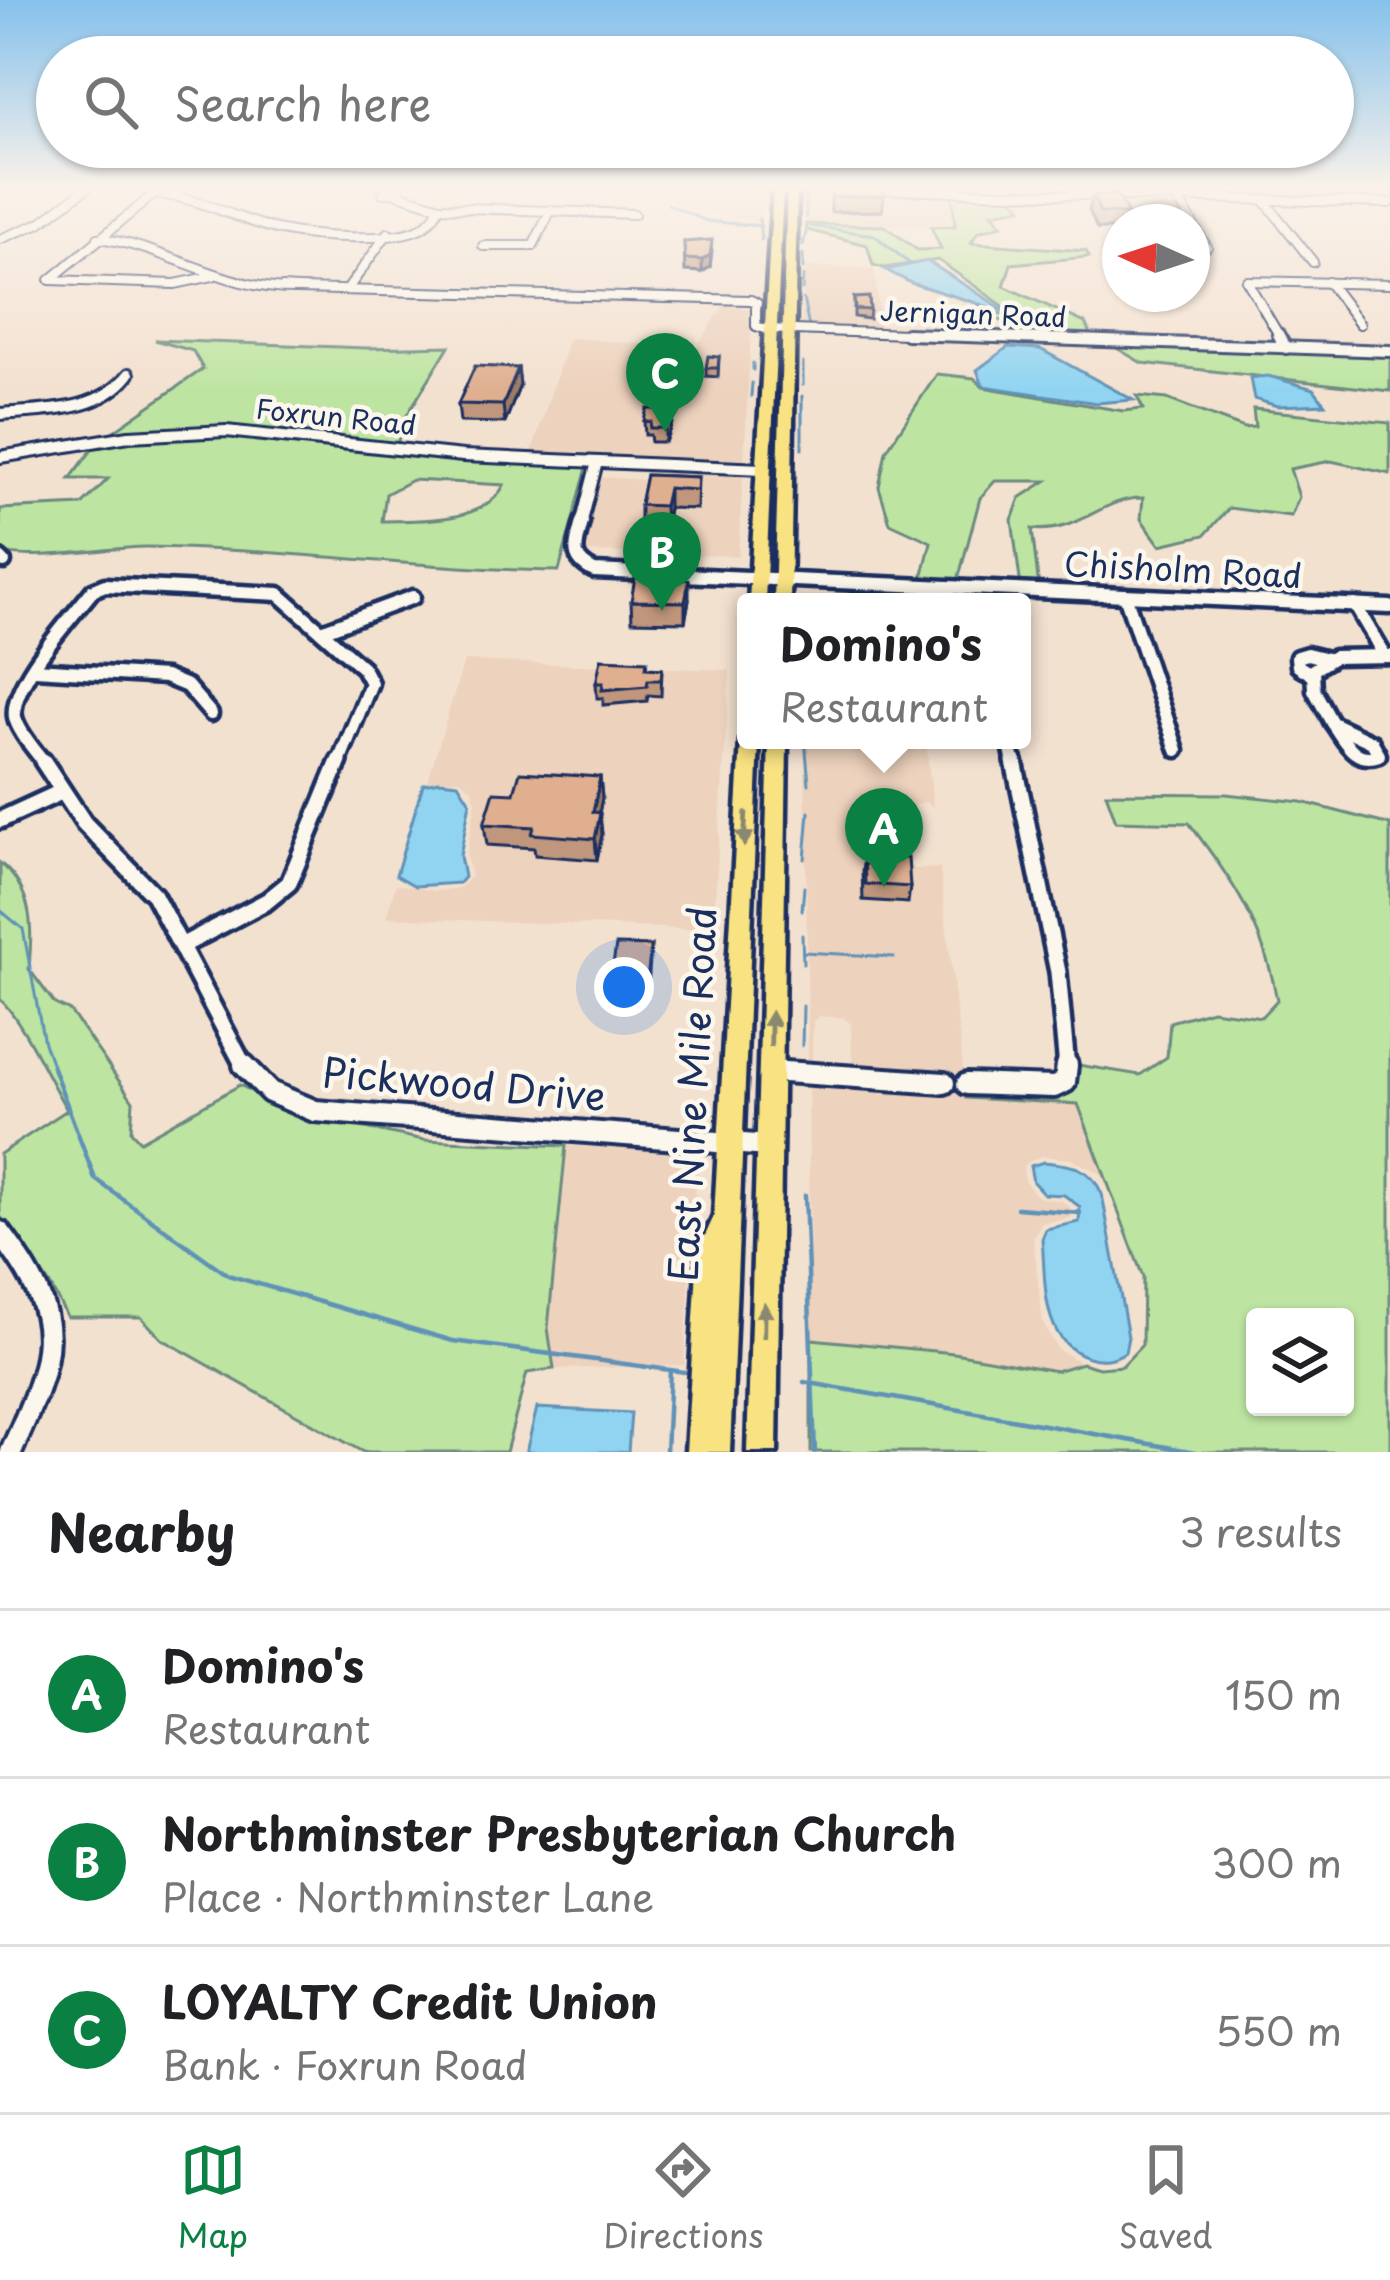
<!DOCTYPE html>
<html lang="en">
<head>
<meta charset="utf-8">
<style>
	:root { --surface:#fff; --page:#f2f2f2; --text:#202124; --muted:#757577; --line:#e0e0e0; --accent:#0b8043 }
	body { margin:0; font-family:"Playpen Sans",sans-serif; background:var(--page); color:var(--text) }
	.controls { position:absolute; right:36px; bottom:36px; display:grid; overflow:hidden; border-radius:12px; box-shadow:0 3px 9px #0004 }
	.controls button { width:108px; height:108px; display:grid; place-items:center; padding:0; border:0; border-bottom:3px solid var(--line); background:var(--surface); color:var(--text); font:60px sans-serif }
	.compass { position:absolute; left:1102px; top:204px; width:108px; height:108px; border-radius:50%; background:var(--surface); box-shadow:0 3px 9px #0004; rotate:273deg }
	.you { position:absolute; left:624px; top:987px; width:42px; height:42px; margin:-30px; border:9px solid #fff; border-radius:50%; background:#1a73e8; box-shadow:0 0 0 18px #1a73e833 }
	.badge { display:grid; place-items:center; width:78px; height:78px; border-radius:50%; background:var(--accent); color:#fff; font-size:39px; font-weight:700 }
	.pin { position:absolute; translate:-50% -99px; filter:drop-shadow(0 3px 6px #0008) }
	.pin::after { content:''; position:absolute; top:63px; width:42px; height:36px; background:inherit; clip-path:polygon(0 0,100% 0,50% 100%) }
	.popup { position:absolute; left:737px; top:593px; width:294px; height:156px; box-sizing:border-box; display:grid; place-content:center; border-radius:12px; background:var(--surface); filter:drop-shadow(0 3px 9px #0005); font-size:39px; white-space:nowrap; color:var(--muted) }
	.popup b { font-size:45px; color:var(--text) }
	.popup::after { content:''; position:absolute; left:50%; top:100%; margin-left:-24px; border:24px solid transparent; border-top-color:var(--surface) }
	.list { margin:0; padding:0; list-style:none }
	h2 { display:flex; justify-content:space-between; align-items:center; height:156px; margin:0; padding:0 48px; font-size:51px }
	h2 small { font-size:39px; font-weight:400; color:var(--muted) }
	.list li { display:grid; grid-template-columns:78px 1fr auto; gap:36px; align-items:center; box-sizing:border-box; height:168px; padding:0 48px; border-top:3px solid var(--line) }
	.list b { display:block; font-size:45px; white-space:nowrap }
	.list p { margin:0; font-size:39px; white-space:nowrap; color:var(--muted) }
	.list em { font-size:39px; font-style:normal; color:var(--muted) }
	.icon { flex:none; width:66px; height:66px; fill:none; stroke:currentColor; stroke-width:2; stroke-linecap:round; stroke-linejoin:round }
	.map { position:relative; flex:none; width:1390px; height:1452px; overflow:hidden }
	.search { position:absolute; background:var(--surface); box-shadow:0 3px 9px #0004; left:36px; right:36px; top:36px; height:132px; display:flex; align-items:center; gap:30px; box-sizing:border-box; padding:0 42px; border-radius:66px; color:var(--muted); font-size:45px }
	.sheet { height:660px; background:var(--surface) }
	nav { display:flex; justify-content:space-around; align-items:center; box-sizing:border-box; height:168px; border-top:3px solid var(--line); background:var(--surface); font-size:33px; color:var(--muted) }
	nav a { display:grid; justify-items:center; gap:6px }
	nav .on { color:var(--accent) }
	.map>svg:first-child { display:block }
	.built { fill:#edd2bd }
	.green { fill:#bde5a1; stroke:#6c8a80; stroke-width:3; fill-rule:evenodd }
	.water { fill:#90d4f2; stroke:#6192b7; stroke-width:3 }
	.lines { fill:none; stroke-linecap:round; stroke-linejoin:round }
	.stream-far1 { stroke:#6192b7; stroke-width:3 }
	.stream { stroke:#6192b7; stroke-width:4.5 }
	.minor-far4-casing { stroke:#1b2f5e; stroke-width:12 }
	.minor-far3-casing { stroke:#1b2f5e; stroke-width:16 }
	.minor-far2-casing { stroke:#1b2f5e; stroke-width:21 }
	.minor-far1-casing { stroke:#1b2f5e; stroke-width:24 }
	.minor-casing { stroke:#1b2f5e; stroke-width:28 }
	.major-casing { stroke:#1b2f5e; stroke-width:9 }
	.minor-far4 { stroke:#fbf7ec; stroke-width:8 }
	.minor-far3 { stroke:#fbf7ec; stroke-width:10 }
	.minor-far2 { stroke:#fbf7ec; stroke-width:12 }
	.minor-far1 { stroke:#fbf7ec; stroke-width:15 }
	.minor { stroke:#fbf7ec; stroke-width:20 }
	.major { fill:#f8e281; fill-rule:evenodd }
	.wall { fill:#c0967c; stroke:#1b2f5e; stroke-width:3 }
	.shaded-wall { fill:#9c7a65; stroke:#1b2f5e; stroke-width:3 }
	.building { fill:#dfaf90; stroke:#1b2f5e; stroke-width:3 }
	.oneway { fill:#8a8870 }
	.labels { text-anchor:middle; stroke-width:9; stroke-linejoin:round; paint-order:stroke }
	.far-street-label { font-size:27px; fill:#1b2f5e; stroke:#fbf7ec }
	.street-label { font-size:33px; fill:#1b2f5e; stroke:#fbf7ec }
	.near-street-label { font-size:39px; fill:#1b2f5e; stroke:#fbf7ec }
</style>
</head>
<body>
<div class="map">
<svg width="1390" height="1452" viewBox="0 0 1390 1452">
	<rect width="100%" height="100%" fill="#f3e1d0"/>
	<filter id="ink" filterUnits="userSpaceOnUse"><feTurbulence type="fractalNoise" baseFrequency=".00833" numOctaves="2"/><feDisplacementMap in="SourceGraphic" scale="24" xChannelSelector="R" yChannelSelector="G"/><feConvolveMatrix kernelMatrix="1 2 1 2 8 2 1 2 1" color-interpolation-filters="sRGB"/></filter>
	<g filter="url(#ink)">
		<g class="built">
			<path d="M808,188L952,192L956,226L806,224Z"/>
			<path d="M668,193L761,194L759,222L690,208L671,201Z"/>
			<path d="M805,267L874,268L881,331L801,328Z"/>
			<path d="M723,306L752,309L744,464L530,457L569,338L696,348Z"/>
			<path d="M602,464L743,472L738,556L580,552L599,477L644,480L650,473L600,470Z"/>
			<path d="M464,661L730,670L713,930L386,917L396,884L435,891L459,888L471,876L466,856L476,802L472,789L460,779L428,780Z"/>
			<path d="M805,740H926L933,806L924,802L902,810L909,865L916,869L940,868L964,1077H958L959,1090H965L967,1098L1078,1103L1108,1189L1100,1173L1071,1159L1041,1156L1023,1165L1025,1182L1038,1197L1062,1201L1072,1209L1071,1218L1042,1223L1033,1238L1043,1323L1058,1350L1082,1363L1056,1371L954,1353L811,1339L808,1080L953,1089L951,1077L845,1069L852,1064L851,1024L844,1018L820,1016L813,1021L812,1061L819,1067H808Z"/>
			<path d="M566,1146L698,1152L684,1365L554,1369L548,1328Z"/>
		</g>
		<g class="green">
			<path d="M952,192C976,193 1007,186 1022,208L992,213L1002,225L978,232L971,243L1086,251L1089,257L1011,264L1004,286L1085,323L1093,337C1052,335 1020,330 982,313L979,306L1000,314L1012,312L938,260L884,268L873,265L867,245L807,230L806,224L885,226L917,250L941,249L931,227L955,226Z"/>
			<path d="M155,340L366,348L449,346L401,425L397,448L283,432L105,437L203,369L193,351Z"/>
			<path d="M1108,343L1390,353V391L1142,363Z"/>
			<path d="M937,374L974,378L983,387L1123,411L1143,409L1137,396L1167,399L1244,428L1255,427L1253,409L1390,423V474L1331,461L1290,469L1299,497L1291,516L1229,508L1205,535L1160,545L1141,519L1143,498C1102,497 1077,535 1032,529L1039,588L1021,587L1012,520L1020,498L1046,481H995L980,498L957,584L921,582L931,542L890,523L879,487L886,451Z"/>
			<path d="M225,433L588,464L559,571C421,569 283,549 145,547C111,547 23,563 0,551V509L82,505L108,479H70L97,443ZM412,480L504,485C485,524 419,520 382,521L386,494Z"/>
			<path d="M1106,793L1226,794L1302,802L1390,825V1452H811V1339L954,1353L1056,1371L1082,1363L1099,1368L1122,1366L1142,1345L1143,1277L1078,1104L966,1098L965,1090L1074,1086L1078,1065L1140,1075L1167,1057L1170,1022L1212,1010L1261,1017L1277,1000C1263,924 1234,883 1189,823L1116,821ZM1255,1317H1345V1407H1255Z"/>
			<path d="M0,863C35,891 32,930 29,969L55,1004L70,1011L133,1101L131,1131L140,1141L240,1085L288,1112L424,1140L566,1146L548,1328L554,1369L527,1373L506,1452H363L162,1339L141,1317H67L49,1283L0,1216V1154L67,1110C47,1077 24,1023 0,999Z"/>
		</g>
		<g class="water">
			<path d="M927,261L1009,313L911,283L886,270Z"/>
			<path d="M1008,347L1040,349L1133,400L1097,403L983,386L977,370Z"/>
			<path d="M1268,376L1314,389L1325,404L1277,406L1254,399L1250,378Z"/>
			<path d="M439,781L458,783L470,802L460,856L464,877L459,883L415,886L396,875L423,784Z"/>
			<path d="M1044,1162C1072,1165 1090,1166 1102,1194L1128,1337L1125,1352C1113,1360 1102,1361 1088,1357C1040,1342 1046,1281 1042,1239L1046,1229L1079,1222L1080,1207L1064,1195L1044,1194L1033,1182L1030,1166Z"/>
			<path d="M537,1408L631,1413L628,1452H526Z"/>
		</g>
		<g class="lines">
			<g class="stream-far1">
				<path d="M805,194L806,217"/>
				<path d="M668,204L706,221L761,226"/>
				<path d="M759,219L761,240"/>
				<path d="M811,226L874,235L910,264"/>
				<path d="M803,245L808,225"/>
				<path d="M803,254V269"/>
				<path d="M802,290L803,276"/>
				<path d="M803,299L809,327"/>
				<path d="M1005,313L1021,333"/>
				<path d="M753,363V370"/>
				<path d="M803,363V385"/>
				<path d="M751,396L752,383"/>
				<path d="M802,396V449"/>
				<path d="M805,740L809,784"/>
				<path d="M805,859L809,812"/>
				<path d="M0,910L23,929L44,1043L53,1068"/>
				<path d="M802,910L804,887"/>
				<path d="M802,935L803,964"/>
				<path d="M803,952L894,957"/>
				<path d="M802,1046L803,1006"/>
			</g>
			<g class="stream">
				<path d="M52,1065L95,1179L228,1275L453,1341L685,1372"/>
				<path d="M805,1195L815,1452"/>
				<path d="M1017,1208L1080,1213"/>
				<path d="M804,1382L1195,1452"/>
				<path d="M666,1452L670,1370"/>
			</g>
			<defs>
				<g id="minor-far4">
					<path d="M813,187L845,188"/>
					<path d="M391,189L401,191L383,193Z"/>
					<path d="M867,189L1390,203"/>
					<path d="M1176,197L1192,222"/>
					<path d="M1264,200L1313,262"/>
					<path d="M440,207L634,214"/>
					<path d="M1192,223L1207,247"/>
					<path d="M98,238C168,247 226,291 298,289L282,288"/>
					<path d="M0,239L40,223L88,187"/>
					<path d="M483,246H533L551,210"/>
					<path d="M213,276L175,284L50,280L154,194C200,196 237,221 281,230C313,237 391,243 421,228C430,223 435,215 440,207L398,194"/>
					<path d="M1328,282L1360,324"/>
					<path d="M298,289L751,300L757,303L756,309"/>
					<path d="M347,290L388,233"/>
					<path d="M756,309V326L765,329L993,337"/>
					<path d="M1280,337L1247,281L1390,284"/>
				</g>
				<g id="minor-far3">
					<path d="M907,334L1390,351"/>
					<path d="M1278,334L1286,348"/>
					<path d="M0,414C45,410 99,413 129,374"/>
					<path d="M0,457L129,436L226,431L463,456L763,469"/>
					<path d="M581,525L597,462"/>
				</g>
				<g id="minor-far2">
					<path d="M582,522C576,547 569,558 594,571L1390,607"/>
					<path d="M0,558L4,562"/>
					<path d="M1125,595L1177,750"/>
					<path d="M1355,605L1385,656"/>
					<path d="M324,630L413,597"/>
					<path d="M35,669L165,677L187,686L211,714"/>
					<path d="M1311,674L1298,666L1297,657L1307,654L1327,659"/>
					<path d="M1332,723L1314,690L1313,670L1334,657L1390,656"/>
					<path d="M1332,723L1372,742L1379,755C1354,764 1345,741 1332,723Z"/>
					<path d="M1009,740L1014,764"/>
					<path d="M45,764C36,751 18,732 15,717C9,684 73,616 93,590L105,585L279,594L363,668L371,683L338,764"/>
				</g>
				<g id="minor-far1">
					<path d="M43,761L84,823L154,895L245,1068"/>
					<path d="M1014,761L1058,972L1067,1068"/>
					<path d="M0,820L61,792"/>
					<path d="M183,945L267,901L289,883L339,761"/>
				</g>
				<g id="minor">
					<path d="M244,1065L270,1092L315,1111L769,1146"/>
					<path d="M770,1071L944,1083"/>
					<path d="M967,1084L1054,1087L1065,1082L1067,1065"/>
					<path d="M0,1232C69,1323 55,1353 11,1452"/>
				</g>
				<g id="major">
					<path d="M773,187H783L765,602H749Z"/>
					<path d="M787,187H797L790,602H774Z"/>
					<path d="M746,735V740H759L730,1452H686L698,1251L714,1216L741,740Z"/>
					<path d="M769,740H787L777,1452H747Z"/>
				</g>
			</defs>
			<use href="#minor-far4" class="minor-far4-casing"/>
			<use href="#minor-far3" class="minor-far3-casing"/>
			<use href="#minor-far2" class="minor-far2-casing"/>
			<use href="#minor-far1" class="minor-far1-casing"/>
			<use href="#minor" class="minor-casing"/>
			<use href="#major" class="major-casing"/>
			<use href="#minor-far4" class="minor-far4"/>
			<use href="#minor-far3" class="minor-far3"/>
			<use href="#minor-far2" class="minor-far2"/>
			<use href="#minor-far1" class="minor-far1"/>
			<use href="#minor" class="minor"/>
			<use href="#major" class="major"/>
		</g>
		<g class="wall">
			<path d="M831,187L884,196L882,211L831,212Z"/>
			<path d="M1093,195L1128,214L1126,222H1120V229H1097L1089,210Z"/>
			<path d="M684,242L712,251L710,267L702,272L685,271Z"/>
			<path d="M854,298L870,310L869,319L854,317Z"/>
			<path d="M719,357L718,377L706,376V368Z"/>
			<path d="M518,368L520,385L505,423L460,422L458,404Z"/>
			<path d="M672,409V423L665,442H651L650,435H645L644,421Z"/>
			<path d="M646,475L698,477L697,509L668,508L665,526L640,525V505Z"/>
			<path d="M684,541L683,565L667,564V554Z"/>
			<path d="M689,600L685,622L632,621L631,601Z"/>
			<path d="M647,668L662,669L661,696L648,695L647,701L603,705V698H597L596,683Z"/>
			<path d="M600,777L602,798L599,813L602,834L597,860L535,855L534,848L487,845L484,824L514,793Z"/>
			<path d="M864,856L910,887L908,903L863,900L862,872Z"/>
			<path d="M651,946L648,987L612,985L611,978Z"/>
		</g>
		<g class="shaded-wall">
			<path d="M712,240L710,267L702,272V260Z"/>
			<path d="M518,368L520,385L505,423L503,405Z"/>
			<path d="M672,409V423L665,442V428Z"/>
			<path d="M668,488V508L665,526L664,506Z"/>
			<path d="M689,580V600L685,622V602Z"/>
			<path d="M600,777L602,798L595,833L593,812Z"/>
			<path d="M600,813L602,834L597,860L595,839Z"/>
		</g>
		<g class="building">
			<path d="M831,187H883L884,196L832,197Z"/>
			<path d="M1093,195H1117L1128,214L1100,213Z"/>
			<path d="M712,240L710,255L702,260L685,259L684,242Z"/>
			<path d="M869,297L870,310L855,309L854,298Z"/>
			<path d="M708,356L719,357L718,368H706Z"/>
			<path d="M475,366L518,368L503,405L458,404Z"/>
			<path d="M647,409H672L665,428H650L651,422L644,421Z"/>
			<path d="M646,475L698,477L697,490L668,488L664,506L640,505Z"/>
			<path d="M669,541H684L682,555L667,554Z"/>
			<path d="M655,576L689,580L685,602L631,601L635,578Z"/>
			<path d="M601,659L647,661L646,668L662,669L661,680H648L647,686L602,690L603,683H596Z"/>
			<path d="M520,772L600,777L593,812L600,813L595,839L532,834L534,827L484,824L494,792L514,793Z"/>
			<path d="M864,856L908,858L910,887L865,884Z"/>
			<path d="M616,945L651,946L647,980L611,978Z"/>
		</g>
		<defs><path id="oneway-solid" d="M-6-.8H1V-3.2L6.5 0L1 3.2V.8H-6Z" transform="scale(3)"/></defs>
		<g class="oneway">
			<use href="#oneway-solid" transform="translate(745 829) rotate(93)"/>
			<use href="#oneway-solid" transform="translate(771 1029) rotate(-89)"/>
			<use href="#oneway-solid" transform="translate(764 1320) rotate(-89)"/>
		</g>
	</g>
	<linearGradient id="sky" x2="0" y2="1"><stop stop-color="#85c1ec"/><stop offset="0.48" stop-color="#faf2ea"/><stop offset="1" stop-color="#faf2ea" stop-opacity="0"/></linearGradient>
	<rect width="1390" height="391" fill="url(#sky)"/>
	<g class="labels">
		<g class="far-street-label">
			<text transform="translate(973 315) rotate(2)" y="9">Jernigan Road</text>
			<text transform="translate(336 418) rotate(6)" y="9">Foxrun Road</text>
		</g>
		<g class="street-label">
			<text transform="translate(1183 570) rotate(3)" y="12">Chisholm Road</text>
		</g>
		<g class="near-street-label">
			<text transform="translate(464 1085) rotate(5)" y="14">Pickwood Drive</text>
			<text transform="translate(693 1094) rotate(-87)" y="14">East Nine Mile Road</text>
		</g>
	</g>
</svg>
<div class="controls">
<button><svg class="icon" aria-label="layers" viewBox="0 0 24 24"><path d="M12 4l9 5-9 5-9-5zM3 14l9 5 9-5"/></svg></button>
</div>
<svg class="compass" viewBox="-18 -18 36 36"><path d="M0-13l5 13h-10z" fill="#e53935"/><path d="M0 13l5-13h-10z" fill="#757577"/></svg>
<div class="you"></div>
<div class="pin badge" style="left:884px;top:887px">A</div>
<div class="popup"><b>Domino's</b>Restaurant</div>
<div class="pin badge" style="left:662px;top:611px">B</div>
<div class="pin badge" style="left:665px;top:432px">C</div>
<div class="search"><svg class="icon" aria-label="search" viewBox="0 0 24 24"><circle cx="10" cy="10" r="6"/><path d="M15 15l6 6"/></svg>Search here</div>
</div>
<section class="sheet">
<h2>Nearby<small>3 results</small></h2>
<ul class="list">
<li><span class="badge">A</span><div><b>Domino's</b><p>Restaurant</p></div><em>150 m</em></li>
<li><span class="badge">B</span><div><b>Northminster Presbyterian Church</b><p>Place · Northminster Lane</p></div><em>300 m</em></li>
<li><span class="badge">C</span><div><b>LOYALTY Credit Union</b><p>Bank · Foxrun Road</p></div><em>550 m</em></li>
</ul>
</section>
<nav>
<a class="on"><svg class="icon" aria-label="map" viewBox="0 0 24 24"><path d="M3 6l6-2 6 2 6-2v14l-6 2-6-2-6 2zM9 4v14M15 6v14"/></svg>Map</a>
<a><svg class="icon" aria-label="directions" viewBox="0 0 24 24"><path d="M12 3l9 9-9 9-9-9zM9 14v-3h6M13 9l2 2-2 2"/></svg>Directions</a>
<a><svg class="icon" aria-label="saved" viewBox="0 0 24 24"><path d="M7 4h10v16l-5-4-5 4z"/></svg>Saved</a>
</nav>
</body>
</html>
